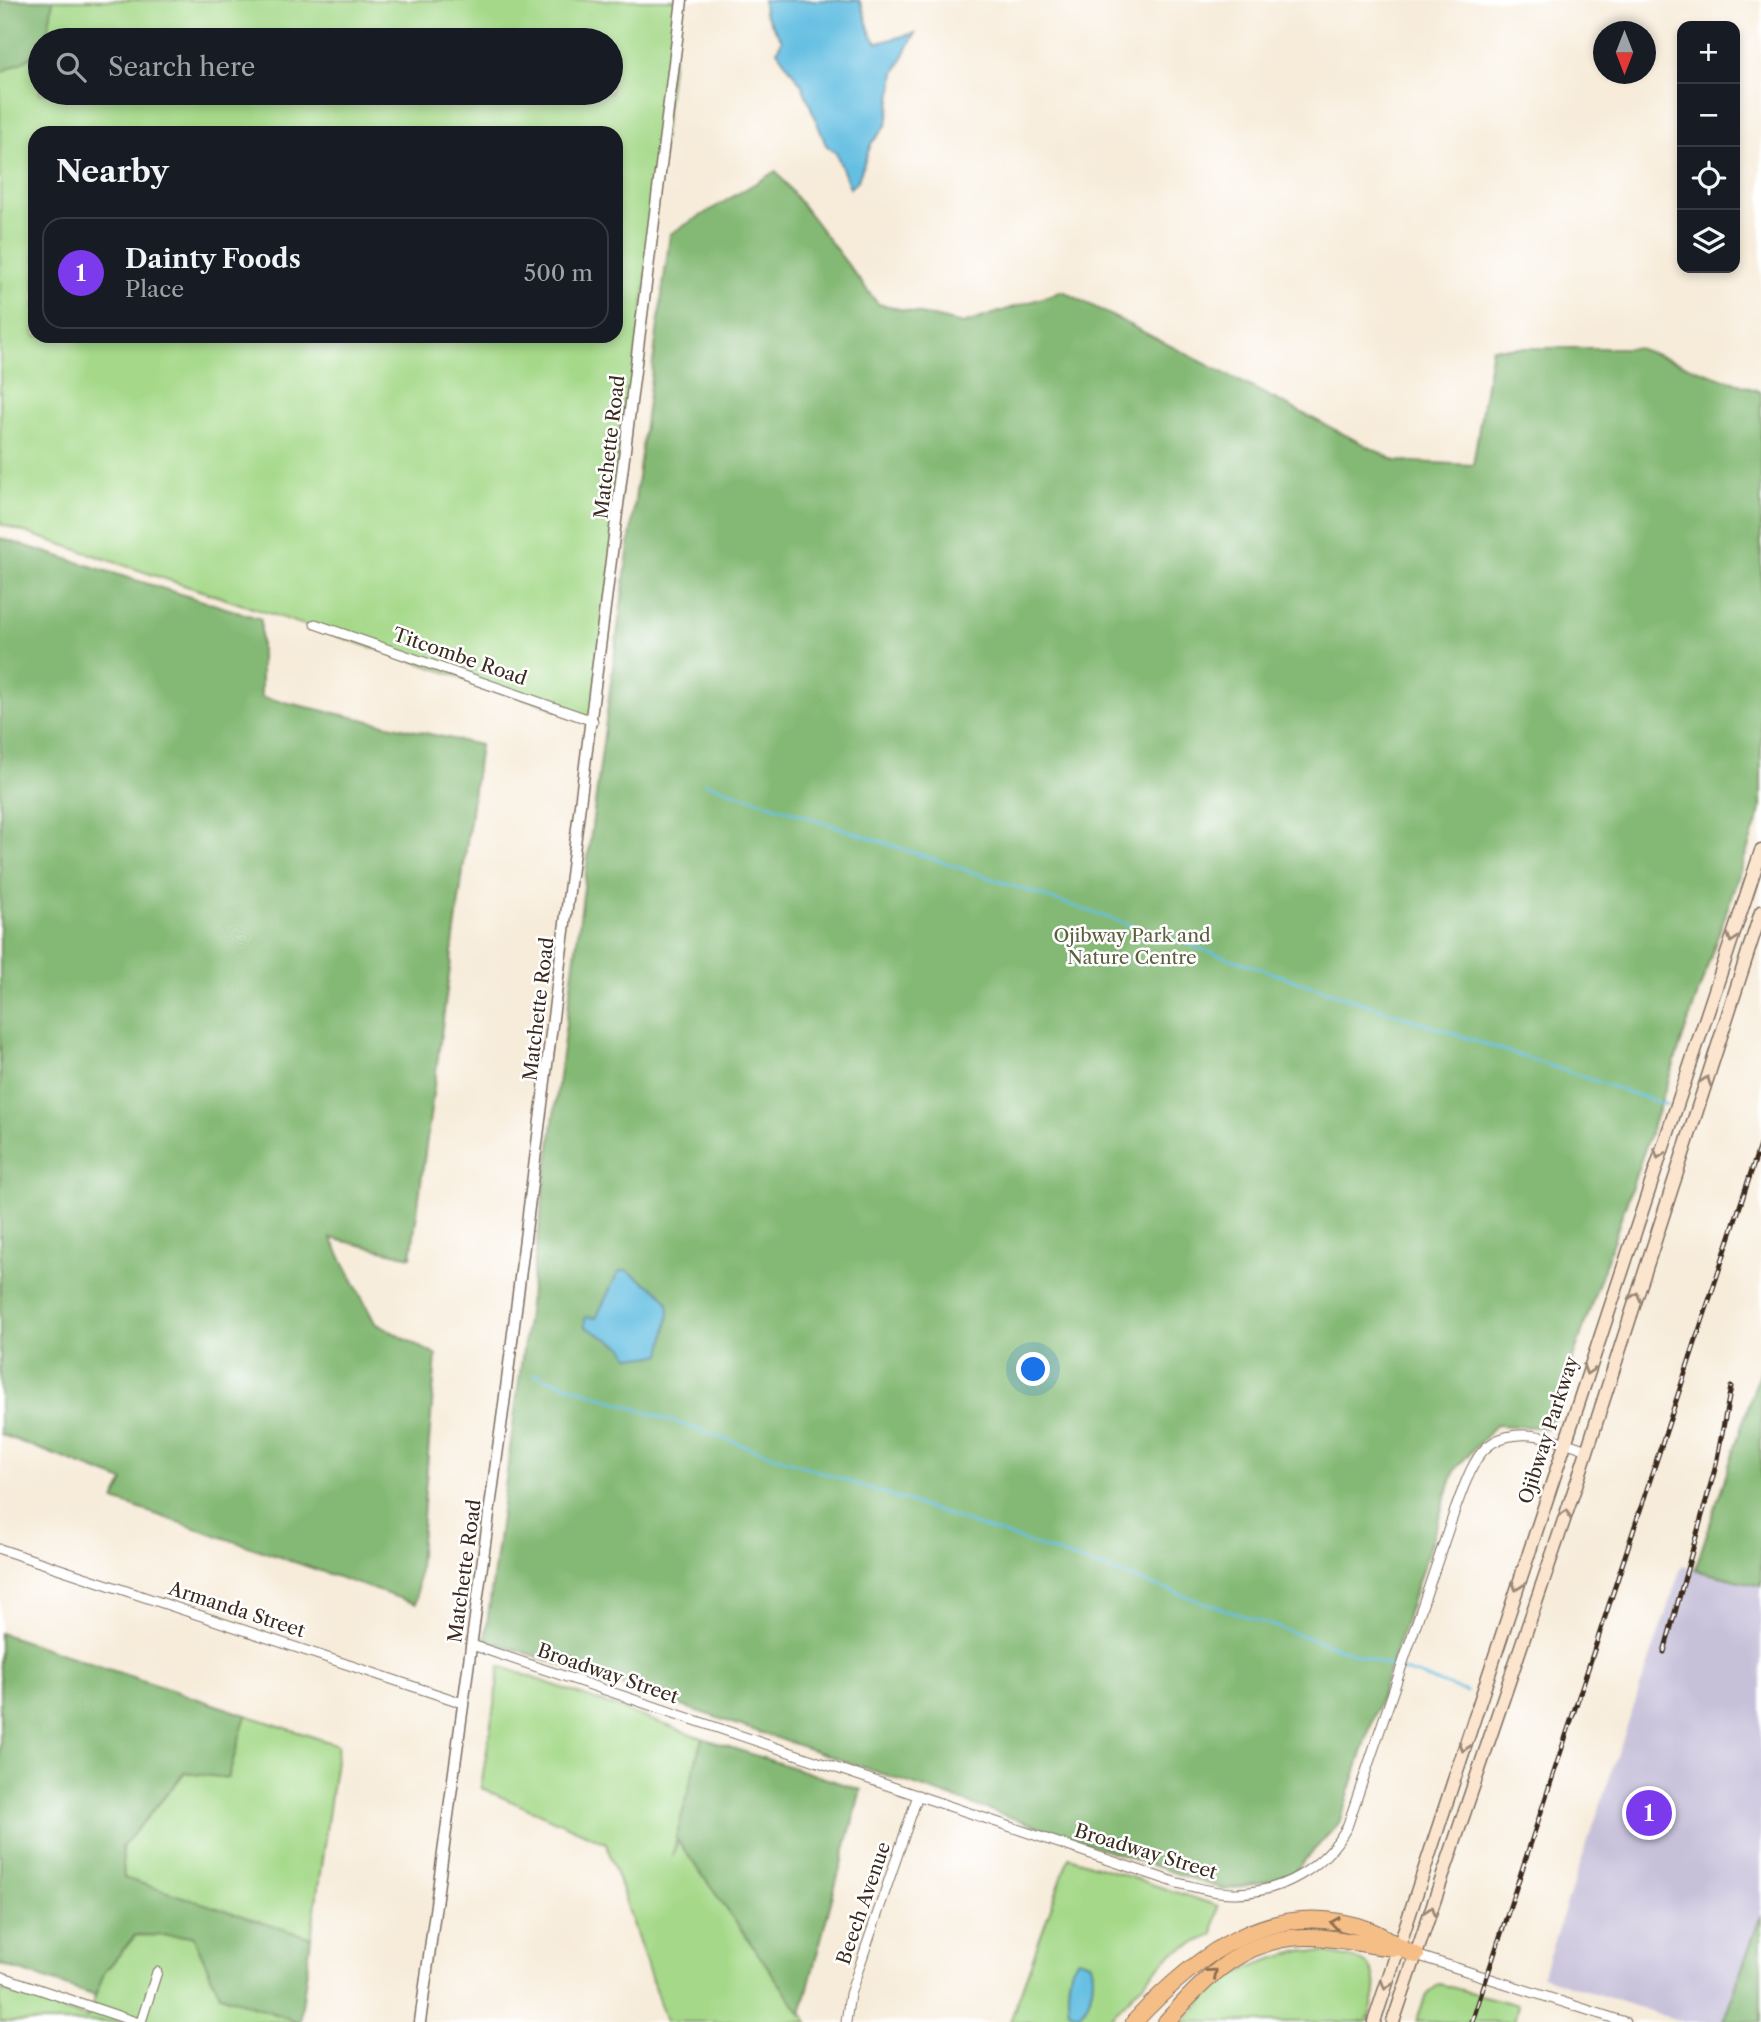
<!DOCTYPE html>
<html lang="en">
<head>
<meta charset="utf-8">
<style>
	:root { --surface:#171b24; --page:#242831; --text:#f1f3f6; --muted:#9ea1a6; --line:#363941; --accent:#7c3aed }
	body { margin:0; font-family:"Libre Caslon Text",serif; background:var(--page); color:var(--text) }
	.controls { position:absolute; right:21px; top:21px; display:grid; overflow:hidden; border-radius:14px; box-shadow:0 4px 10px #0003 }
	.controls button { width:63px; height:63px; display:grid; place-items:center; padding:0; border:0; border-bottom:2px solid var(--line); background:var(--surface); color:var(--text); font:35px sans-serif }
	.compass { position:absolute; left:1593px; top:21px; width:63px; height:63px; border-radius:50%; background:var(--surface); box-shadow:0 4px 10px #0003; rotate:180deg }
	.you { position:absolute; left:1034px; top:1370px; width:24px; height:24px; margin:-18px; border:5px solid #fff; border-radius:50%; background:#1a73e8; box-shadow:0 0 0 10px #1a73e833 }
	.badge { display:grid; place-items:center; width:46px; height:46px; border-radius:50%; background:var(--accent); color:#fff; font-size:23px; font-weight:700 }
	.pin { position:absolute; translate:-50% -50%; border:4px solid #fff; box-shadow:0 2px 7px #0006 }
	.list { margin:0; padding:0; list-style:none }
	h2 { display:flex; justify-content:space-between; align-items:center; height:91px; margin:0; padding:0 28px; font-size:30px }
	h2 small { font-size:23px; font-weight:400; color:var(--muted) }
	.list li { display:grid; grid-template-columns:46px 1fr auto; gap:21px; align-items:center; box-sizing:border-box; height:112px; margin:0 14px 14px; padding:0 14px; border:2px solid var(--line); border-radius:21px }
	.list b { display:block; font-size:26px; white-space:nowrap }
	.list p { margin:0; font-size:23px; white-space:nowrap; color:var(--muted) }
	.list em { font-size:23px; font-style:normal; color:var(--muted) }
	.icon { flex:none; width:38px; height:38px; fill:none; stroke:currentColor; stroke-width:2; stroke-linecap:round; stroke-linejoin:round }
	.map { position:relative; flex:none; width:1761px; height:2022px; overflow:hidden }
	.search { position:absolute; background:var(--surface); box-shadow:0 4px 10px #0003; left:28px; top:28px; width:595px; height:77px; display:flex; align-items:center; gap:18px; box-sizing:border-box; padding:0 24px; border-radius:38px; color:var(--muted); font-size:26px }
	.panel { position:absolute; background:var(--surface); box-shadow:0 4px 10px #0003; left:28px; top:126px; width:595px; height:217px; border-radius:21px }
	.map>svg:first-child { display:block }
	.industrial { fill:#c6c0d9 }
	.green { fill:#a5d989; stroke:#708254; stroke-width:2; fill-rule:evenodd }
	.forest { fill:#84b975; stroke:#60724a; stroke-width:2 }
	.water { fill:#65bfe2; stroke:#507480; stroke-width:2 }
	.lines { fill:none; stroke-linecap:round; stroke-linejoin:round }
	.stream { stroke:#65bfe2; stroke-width:2.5 }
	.minor-casing { stroke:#7d6e60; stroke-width:11 }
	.tertiary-casing { stroke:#7d6e60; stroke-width:13 }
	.secondary-casing { stroke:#7d6e60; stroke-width:15 }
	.motorway-casing { stroke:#7d6e60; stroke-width:18 }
	.minor { stroke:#fff; stroke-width:9 }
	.tertiary { stroke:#fff; stroke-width:10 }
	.secondary { stroke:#fbe5cf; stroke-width:12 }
	.motorway { stroke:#f6be87; stroke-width:16 }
	.rail-casing { stroke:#3b2a1e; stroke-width:5 }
	.rail { stroke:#fff; stroke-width:2.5; stroke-dasharray:8; stroke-linecap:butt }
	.oneway { stroke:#9b8876 }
	.oneway2 { stroke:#8f6d4d }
	.labels { text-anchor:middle; stroke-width:5; stroke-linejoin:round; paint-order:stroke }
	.street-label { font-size:19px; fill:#3b2a1e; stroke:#fff }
	.park-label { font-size:19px; fill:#5b5f3e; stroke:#fff }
</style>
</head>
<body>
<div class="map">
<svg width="1761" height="2022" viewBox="0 0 1761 2022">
	<rect width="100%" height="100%" fill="#fff"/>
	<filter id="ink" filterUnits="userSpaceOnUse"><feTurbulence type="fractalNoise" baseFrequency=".0143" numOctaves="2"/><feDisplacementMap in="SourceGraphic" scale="14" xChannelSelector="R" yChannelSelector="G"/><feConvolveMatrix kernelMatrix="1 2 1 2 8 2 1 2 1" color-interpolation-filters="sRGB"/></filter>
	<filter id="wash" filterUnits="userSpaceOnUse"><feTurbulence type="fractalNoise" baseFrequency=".00686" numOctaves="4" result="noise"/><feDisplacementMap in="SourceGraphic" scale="28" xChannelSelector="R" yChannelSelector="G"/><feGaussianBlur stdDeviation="1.57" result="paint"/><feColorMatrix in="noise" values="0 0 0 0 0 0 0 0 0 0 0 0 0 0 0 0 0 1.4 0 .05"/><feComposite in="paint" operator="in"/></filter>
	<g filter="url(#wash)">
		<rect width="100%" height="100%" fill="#f7ecda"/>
		<path class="industrial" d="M1682,1565L1761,1586V1915L1723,2022H1683L1542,1976Z"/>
		<g class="green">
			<path d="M0,0H680L593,721L0,524ZM40,40H611V93H40ZM35,133H616V336H35Z"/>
			<path d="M500,1666L702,1738L672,1857L678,1841L808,2022H666L606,1843L481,1788Z"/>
			<path d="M246,1715L338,1745L311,1938L124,1879L122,1847L185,1773L228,1778Z"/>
			<path d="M1069,1857L1218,1906L1213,1935L1172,1953L1106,2022H1010Z"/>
			<path d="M136,1935L193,1936L220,1995L299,2022H0V1989L87,2018L104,1973Z"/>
			<path d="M1305,1950C1361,1960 1391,1954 1367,2022H1183C1225,1975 1245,1965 1305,1950Z"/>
			<path d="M1439,1984L1518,2005L1514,2022H1416L1426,1995Z"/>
		</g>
		<g class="forest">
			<path d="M0,0H53L47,40H40V53L0,73Z"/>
			<path d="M776,171L878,304L963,324L1063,291L1396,461L1473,465L1492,348H1637L1761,392V810L1549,1428L1496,1425L1455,1469L1339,1823L1289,1877L1225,1890L485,1639L670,234Z"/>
			<path d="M0,538L261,619V697L480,745L411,1257L331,1238L375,1323L436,1355L416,1604L114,1500L124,1481L0,1434Z"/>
			<path d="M1761,1367V1586L1695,1570Z"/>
			<path d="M0,1633L246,1715L228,1778L184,1773L122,1847L124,1878L311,1938L300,2022L220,1995L193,1936L135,1935L104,1973L95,1996L0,1964Z"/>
			<path d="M702,1738L861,1790L801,2014L676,1838Z"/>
			<path d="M1761,1915V2022H1723Z"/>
		</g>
		<g class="water">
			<path d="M763,0H859C867,14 866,31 877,43L915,33L895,73L887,124L871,144L858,180L850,188L836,153L826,145L802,85L777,51L782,40L764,13Z"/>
			<path d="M626,1270C676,1303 674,1293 661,1354L649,1357L629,1356L622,1346L585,1327V1317L596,1318L618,1273Z"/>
			<path d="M1078,1959L1091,1963C1096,1978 1091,2004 1080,2015L1069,2011C1067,1996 1067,1969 1078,1959Z"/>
		</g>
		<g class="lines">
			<g class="stream">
				<path d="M706,783L1667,1105"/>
				<path d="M534,1374L1467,1692"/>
			</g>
		</g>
	</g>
	<g filter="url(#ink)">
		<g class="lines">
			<defs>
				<g id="minor">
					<path d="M315,624L593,721"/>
					<path d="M0,1549L463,1703"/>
					<path d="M472,1645L1177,1883C1196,1887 1216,1894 1236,1893C1283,1892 1324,1868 1347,1827L1455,1510C1461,1495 1466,1478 1474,1464C1497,1419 1550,1436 1587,1450"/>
					<path d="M1416,1955L1625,2022"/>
					<path d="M0,1976L136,2022"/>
					<path d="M141,2022L157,1972"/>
					<path d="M846,2022L850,1994L918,1795"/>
				</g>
				<path id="tertiary" d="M420,2022L504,1404L682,0"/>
				<g id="secondary">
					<path d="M1374,2022L1761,851"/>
					<path d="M1393,2022L1578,1479L1761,912"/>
				</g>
				<g id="motorway">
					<path d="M1134,2022C1195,1956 1274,1894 1369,1930C1386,1936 1399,1949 1416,1955"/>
					<path d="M1166,2022C1206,1978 1244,1936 1309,1937C1338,1937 1366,1946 1395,1948"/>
				</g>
			</defs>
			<use href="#minor" class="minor-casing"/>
			<use href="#tertiary" class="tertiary-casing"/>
			<use href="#secondary" class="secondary-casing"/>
			<use href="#motorway" class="motorway-casing"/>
			<use href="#minor" class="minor"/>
			<use href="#tertiary" class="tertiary"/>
			<use href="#secondary" class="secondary"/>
			<use href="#motorway" class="motorway"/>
			<defs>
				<g id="rail">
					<path d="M1664,1652L1715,1469L1731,1387"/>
					<path d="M1472,2022L1761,1142"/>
				</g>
			</defs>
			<use href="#rail" class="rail-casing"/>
			<use href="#rail" class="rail"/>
		</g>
		<defs><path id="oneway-chevron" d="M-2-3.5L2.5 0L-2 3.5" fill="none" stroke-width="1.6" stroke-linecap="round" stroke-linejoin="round" transform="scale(1.75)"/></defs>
		<g class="oneway">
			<use href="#oneway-chevron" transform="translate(1732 938) rotate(108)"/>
			<use href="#oneway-chevron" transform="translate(1706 1081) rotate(-72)"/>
			<use href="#oneway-chevron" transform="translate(1659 1154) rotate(108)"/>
			<use href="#oneway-chevron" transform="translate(1636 1297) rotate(-72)"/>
			<use href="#oneway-chevron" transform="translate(1588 1370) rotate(108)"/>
			<use href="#oneway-chevron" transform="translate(1566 1514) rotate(-71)"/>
			<use href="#oneway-chevron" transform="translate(1517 1586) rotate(108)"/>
			<use href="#oneway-chevron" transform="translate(1464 1747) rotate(108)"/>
			<use href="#oneway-chevron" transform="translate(1431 1911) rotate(-71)"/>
			<use href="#oneway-chevron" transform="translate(1386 1985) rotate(108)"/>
		</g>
		<g class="oneway2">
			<use href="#oneway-chevron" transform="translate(1335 1923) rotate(-172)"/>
			<use href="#oneway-chevron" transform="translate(1213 1973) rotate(-41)"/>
		</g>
	</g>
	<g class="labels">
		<g class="street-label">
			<text transform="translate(609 447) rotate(-83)" y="7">Matchette Road</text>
			<text transform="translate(460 656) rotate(19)" y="7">Titcombe Road</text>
			<text transform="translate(538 1009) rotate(-83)" y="7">Matchette Road</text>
			<text transform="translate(1548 1430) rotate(-72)" y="7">Ojibway Parkway</text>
			<text transform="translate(464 1571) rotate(-82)" y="7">Matchette Road</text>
			<text transform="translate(237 1609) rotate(18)" y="7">Armanda Street</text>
			<text transform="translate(608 1673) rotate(19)" y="7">Broadway Street</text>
			<text transform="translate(1146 1851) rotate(17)" y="7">Broadway Street</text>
			<text transform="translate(863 1903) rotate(-71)" y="7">Beech Avenue</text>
		</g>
		<g class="park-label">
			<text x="1132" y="942">Ojibway Park and<tspan x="1132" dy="22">Nature Centre</tspan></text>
		</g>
	</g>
</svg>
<div class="controls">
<button>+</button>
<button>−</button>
<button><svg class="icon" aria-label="locate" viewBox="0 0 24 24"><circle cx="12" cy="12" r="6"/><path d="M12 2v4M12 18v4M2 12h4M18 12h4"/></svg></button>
<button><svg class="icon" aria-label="layers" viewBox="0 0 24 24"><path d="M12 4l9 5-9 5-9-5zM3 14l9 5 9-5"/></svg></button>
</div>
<svg class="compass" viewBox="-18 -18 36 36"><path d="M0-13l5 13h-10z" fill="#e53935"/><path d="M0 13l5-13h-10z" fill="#9ea1a6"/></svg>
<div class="you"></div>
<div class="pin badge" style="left:1649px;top:1813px">1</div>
<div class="search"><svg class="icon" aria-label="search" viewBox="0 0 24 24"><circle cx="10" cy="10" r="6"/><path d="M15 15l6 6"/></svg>Search here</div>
<section class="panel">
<h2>Nearby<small></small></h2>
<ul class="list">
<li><span class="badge">1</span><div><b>Dainty Foods</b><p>Place</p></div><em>500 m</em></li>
</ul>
</section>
</div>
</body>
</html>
